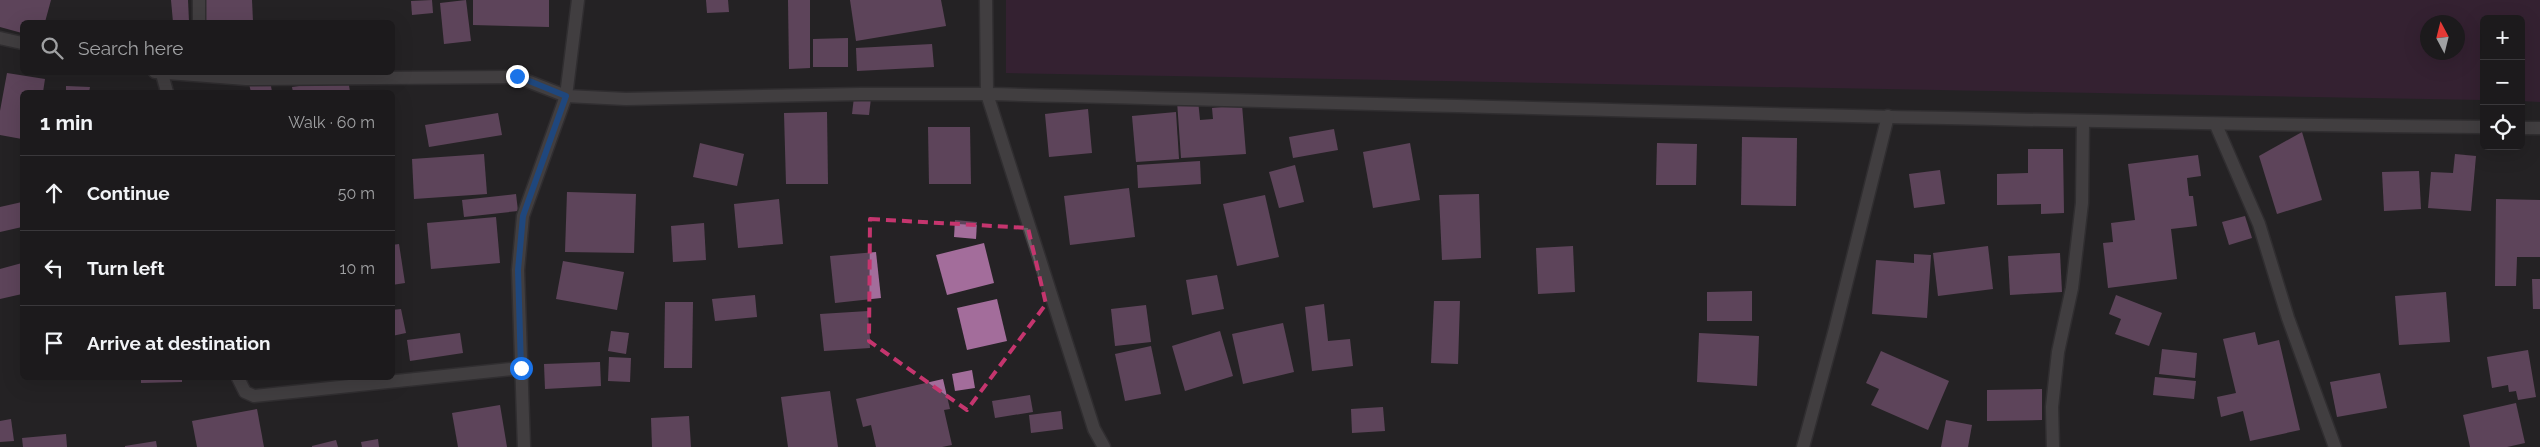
<!DOCTYPE html>
<html lang="en">
<head>
<meta charset="utf-8">
<style>
	:root { --surface:#1c1a1c; --page:#252325; --text:#f1f3f6; --muted:#a0a1a3; --line:#3a383b }
	body { margin:0; font-family:Raleway,sans-serif; background:var(--page); color:var(--text) }
	.controls { position:absolute; right:15px; top:15px; display:grid; overflow:hidden; border-radius:8px; box-shadow:0 5px 20px #0002 }
	.controls button { width:45px; height:45px; display:grid; place-items:center; padding:0; border:0; border-bottom:1px solid var(--line); background:var(--surface); color:var(--text); font:25px sans-serif }
	.compass { position:absolute; left:2420px; top:15px; width:45px; height:45px; border-radius:50%; background:var(--surface); box-shadow:0 5px 20px #0002; rotate:353deg }
	.stop { position:absolute; width:15px; height:15px; margin:-11px; border:4px solid #1a73e8; border-radius:50%; background:#fff }
	.stop.end { background:#1a73e8; border-color:#fff; box-shadow:0 1px 5px #0008 }
	.list { margin:0; padding:0; list-style:none }
	h2 { display:flex; justify-content:space-between; align-items:center; height:65px; margin:0; padding:0 20px; font-size:21px }
	h2 small { font-size:16px; font-weight:400; color:var(--muted) }
	.list li { display:grid; grid-template-columns:32px 1fr auto; gap:15px; align-items:center; box-sizing:border-box; height:75px; padding:0 20px; border-top:1px solid var(--line) }
	.list b { display:block; font-size:19px; white-space:nowrap }
	.list em { font-size:16px; font-style:normal; color:var(--muted) }
	.icon { flex:none; width:28px; height:28px; fill:none; stroke:currentColor; stroke-width:2; stroke-linecap:round; stroke-linejoin:round }
	.map { position:relative; flex:none; width:2540px; height:447px; overflow:hidden }
	.search { position:absolute; background:var(--surface); box-shadow:0 5px 20px #0002; left:20px; top:20px; width:375px; height:55px; display:flex; align-items:center; gap:12px; box-sizing:border-box; padding:0 18px; border-radius:8px; color:var(--muted); font-size:19px }
	.panel { position:absolute; background:var(--surface); box-shadow:0 5px 20px #0002; left:20px; top:90px; width:375px; height:290px; border-radius:8px }
	.map>svg:first-child { display:block }
	.green { fill:#471f42; fill-rule:evenodd }
	.building { fill:#a36d9b }
	.lines { fill:none; stroke-linecap:round; stroke-linejoin:round }
	.street-casing { stroke:#3f3c3f; stroke-width:15 }
	.secondary-casing { stroke:#3f3c3f; stroke-width:15 }
	.street { stroke:#646063; stroke-width:12 }
	.secondary { stroke:#646063; stroke-width:12 }
	.route { stroke:#1a73e8; stroke-width:6 }
	.marked { fill:none; stroke:#c5356e; stroke-width:4; stroke-dasharray:10 6; stroke-linejoin:round }
</style>
</head>
<body>
<div class="map">
<svg width="2540" height="447" viewBox="0 0 2540 447">
	<rect width="100%" height="100%" fill="#252225"/>
	<path class="green" d="M1006,0H2540V102L2521,101V19H2484V100L1006,73ZM2428,22H2458V52H2428Z"/>
	<g class="building">
		<path d="M0,0H51L45,22H22V33L0,27Z"/>
		<path d="M171,0H188L189,22H173Z"/>
		<path d="M203,0H252L253,22H203Z"/>
		<path d="M432,0L433,13L412,15L411,1Z"/>
		<path d="M466,0L471,41L444,44L440,3Z"/>
		<path d="M473,0H549V27L473,25Z"/>
		<path d="M706,0H728L729,12L707,13Z"/>
		<path d="M788,0H810V68L789,69Z"/>
		<path d="M850,0H941L946,26L856,41Z"/>
		<path d="M848,38V67H813V39Z"/>
		<path d="M932,44L934,67L857,71L856,48Z"/>
		<path d="M7,73L45,79L43,92H22V139L0,135V111Z"/>
		<path d="M348,79L350,92H293L292,87Z"/>
		<path d="M270,80L272,92H251L249,84Z"/>
		<path d="M66,86L90,87L89,92H66Z"/>
		<path d="M854,97L871,98L869,115L852,114Z"/>
		<path d="M1198,100L1200,120L1213,119L1212,108L1242,105L1246,154L1181,158L1177,101Z"/>
		<path d="M1088,109L1092,153L1049,157L1045,114Z"/>
		<path d="M827,112L828,184H786L784,113Z"/>
		<path d="M1176,112L1179,159L1136,162L1132,116Z"/>
		<path d="M498,113L502,135L429,147L425,125Z"/>
		<path d="M928,127H970L971,184H929Z"/>
		<path d="M1334,129L1338,150L1293,158L1289,137Z"/>
		<path d="M2302,132L2322,200L2277,214L2259,156Z"/>
		<path d="M1742,137L1797,138L1796,206L1741,205Z"/>
		<path d="M700,143L744,154L737,186L693,177Z"/>
		<path d="M1410,143L1420,200L1373,208L1363,152Z"/>
		<path d="M1657,143L1697,144L1696,185H1656Z"/>
		<path d="M2028,149H2063L2064,213L2041,214V204L1997,205V174L2028,173Z"/>
		<path d="M484,154L487,194L414,199L412,159Z"/>
		<path d="M2455,154L2476,156L2471,211L2428,208L2431,172L2453,173Z"/>
		<path d="M2198,155L2201,176L2187,178L2189,196H2193L2197,226L2171,229L2177,279L2108,288L2103,243L2113,242L2111,223L2135,220L2128,164Z"/>
		<path d="M1200,161L1201,184L1138,188L1137,165Z"/>
		<path d="M1295,165L1304,202L1279,208L1269,172Z"/>
		<path d="M1940,170L1945,204L1914,208L1909,174Z"/>
		<path d="M2419,171L2421,209L2384,211L2382,172Z"/>
		<path d="M1129,188L1135,237L1070,245L1064,196Z"/>
		<path d="M567,192L636,194L634,253L565,252Z"/>
		<path d="M516,194L518,211L464,217L462,200Z"/>
		<path d="M1479,194L1481,258L1442,260L1439,195Z"/>
		<path d="M1265,195L1279,257L1237,266L1223,204Z"/>
		<path d="M779,199L783,244L738,248L734,204Z"/>
		<path d="M2496,199L2540,200V257H2517L2516,286H2495Z"/>
		<path d="M22,202V227L0,232V207Z"/>
		<path d="M2245,216L2252,238L2229,245L2222,222Z"/>
		<path d="M496,217L500,263L431,269L427,223Z"/>
		<path d="M955,220L977,222L976,239L954,237Z"/>
		<path d="M704,223L706,260L673,262L671,226Z"/>
		<path d="M984,243L994,283L947,295L936,255Z"/>
		<path d="M399,244L405,283L392,285V245Z"/>
		<path d="M1573,246L1575,292L1538,294L1536,248Z"/>
		<path d="M1988,246L1993,289L1938,296L1933,253Z"/>
		<path d="M876,252L881,298L835,303L830,256Z"/>
		<path d="M2060,253L2062,292L2010,295L2008,256Z"/>
		<path d="M1914,254L1931,255L1927,318L1872,314L1876,260L1914,263Z"/>
		<path d="M563,261L624,272L617,310L556,299Z"/>
		<path d="M22,263V294L0,299V269Z"/>
		<path d="M1217,275L1224,309L1192,315L1186,280Z"/>
		<path d="M2532,279H2540V309H2533Z"/>
		<path d="M1752,291V321H1707V292Z"/>
		<path d="M2446,292L2450,342L2399,345L2395,296Z"/>
		<path d="M755,295L757,317L715,321L712,299Z"/>
		<path d="M2116,295L2162,313L2149,346L2115,334L2121,319L2109,314Z"/>
		<path d="M997,299L1007,341L967,350L957,308Z"/>
		<path d="M1434,301H1460L1458,364L1431,363Z"/>
		<path d="M665,302H693L692,368H664Z"/>
		<path d="M1324,304L1328,341L1350,339L1353,366L1312,371L1305,307Z"/>
		<path d="M1146,305L1151,342L1115,346L1111,309Z"/>
		<path d="M401,309L406,333L392,336V310Z"/>
		<path d="M868,311L870,348L824,351L820,314Z"/>
		<path d="M1283,323L1294,372L1243,384L1232,334Z"/>
		<path d="M611,331L629,333L626,354L608,351Z"/>
		<path d="M1220,331L1233,376L1185,391L1172,346Z"/>
		<path d="M2255,332L2258,345L2279,340L2300,430L2250,441L2243,411L2221,417L2217,397L2236,393L2223,339Z"/>
		<path d="M460,333L463,353L410,361L407,340Z"/>
		<path d="M1699,333L1759,336L1757,386L1697,382Z"/>
		<path d="M1151,346L1161,394L1125,401L1115,354Z"/>
		<path d="M2162,349L2197,353L2195,378L2159,374Z"/>
		<path d="M2528,350L2536,397L2518,400L2516,391L2509,392L2508,385L2492,388L2487,357Z"/>
		<path d="M1881,351L1949,381L1928,430L1871,405L1879,389L1866,383Z"/>
		<path d="M609,357L631,358L630,382L608,381Z"/>
		<path d="M600,362L601,386L545,389L544,364Z"/>
		<path d="M972,370L975,388L955,391L952,374Z"/>
		<path d="M2380,373L2387,408L2337,417L2330,382Z"/>
		<path d="M2155,377L2196,381L2194,399L2153,395Z"/>
		<path d="M141,378H182V382L141,383Z"/>
		<path d="M943,379L950,409L944,410L952,445L942,447H876L871,425L863,427L856,399Z"/>
		<path d="M2042,389V420L1987,421V390Z"/>
		<path d="M830,391L838,447H788L781,397Z"/>
		<path d="M1030,395L1033,412L995,418L992,401Z"/>
		<path d="M2516,403L2525,443L2507,447H2470L2463,415Z"/>
		<path d="M500,405L507,447H458L452,413Z"/>
		<path d="M1383,407L1385,431L1352,433L1351,409Z"/>
		<path d="M257,409L264,447H197L192,421Z"/>
		<path d="M1061,411L1063,429L1031,433L1029,415Z"/>
		<path d="M689,416L691,447H652L651,418Z"/>
		<path d="M11,419L14,441L0,442V421Z"/>
		<path d="M1946,420L1972,425L1968,447H1941Z"/>
		<path d="M66,434L67,447H23L22,438Z"/>
		<path d="M378,439L379,447H362L361,442Z"/>
		<path d="M336,440L338,447H312V446Z"/>
		<path d="M156,441L157,447H125V446Z"/>
	</g>
	<g class="lines">
		<defs>
			<g id="street">
				<path d="M986,0L987,94L1094,429L1104,447"/>
				<path d="M199,22V0"/>
				<path d="M0,38L22,43"/>
				<path d="M155,72L246,79L517,77L566,96L626,99L861,94H987C1486,106 1985,122 2484,127"/>
				<path d="M162,74L167,92"/>
				<path d="M2216,125L2259,224L2288,318L2335,447"/>
				<path d="M2521,128H2540"/>
				<path d="M238,378L245,392L254,396L521,368"/>
				<path d="M1803,447L1835,329L1888,116"/>
				<path d="M2053,447L2052,407L2058,352L2072,288L2082,203L2083,123"/>
			</g>
			<path id="secondary" d="M524,447L518,270L523,216L566,96L578,0"/>
		</defs>
		<use href="#street" class="street-casing"/>
		<use href="#secondary" class="secondary-casing"/>
		<use href="#street" class="street"/>
		<use href="#secondary" class="secondary"/>
	</g>
	<g class="lines">
		<path class="route" d="M517,76L566,96L523,216L518,270L521,368"/>
	</g>
	<path d="M0 0H2540V447H0ZM870,219L1028,228L1046,304L967,410L869,341Z" fill="#252225" fill-opacity=".55" fill-rule="evenodd"/>
	<path class="marked" d="M870,219L1028,228L1046,304L967,410L869,341Z"/>
</svg>
<div class="controls">
<button>+</button>
<button>−</button>
<button><svg class="icon" aria-label="locate" viewBox="0 0 24 24"><circle cx="12" cy="12" r="6"/><path d="M12 2v4M12 18v4M2 12h4M18 12h4"/></svg></button>
</div>
<svg class="compass" viewBox="-18 -18 36 36"><path d="M0-13l5 13h-10z" fill="#e53935"/><path d="M0 13l5-13h-10z" fill="#a0a1a3"/></svg>
<div class="stop" style="left:521px;top:368px"></div>
<div class="stop end" style="left:517px;top:76px"></div>
<div class="search"><svg class="icon" aria-label="search" viewBox="0 0 24 24"><circle cx="10" cy="10" r="6"/><path d="M15 15l6 6"/></svg>Search here</div>
<section class="panel">
<h2>1 min<small>Walk · 60 m</small></h2>
<ul class="list">
<li><svg class="icon" aria-label="ahead" viewBox="0 0 24 24"><path d="M12 20V5M6 11l6-6 6 6"/></svg><div><b>Continue</b></div><em>50 m</em></li>
<li><svg class="icon" aria-label="left" viewBox="0 0 24 24"><path d="M17 20v-9H6M10 6l-5 5 5 5"/></svg><div><b>Turn left</b></div><em>10 m</em></li>
<li><svg class="icon" aria-label="arrive" viewBox="0 0 24 24"><path d="M6 21V4h12l-3 4 3 4H6"/></svg><div><b>Arrive at destination</b></div></li>
</ul>
</section>
</div>
</body>
</html>
